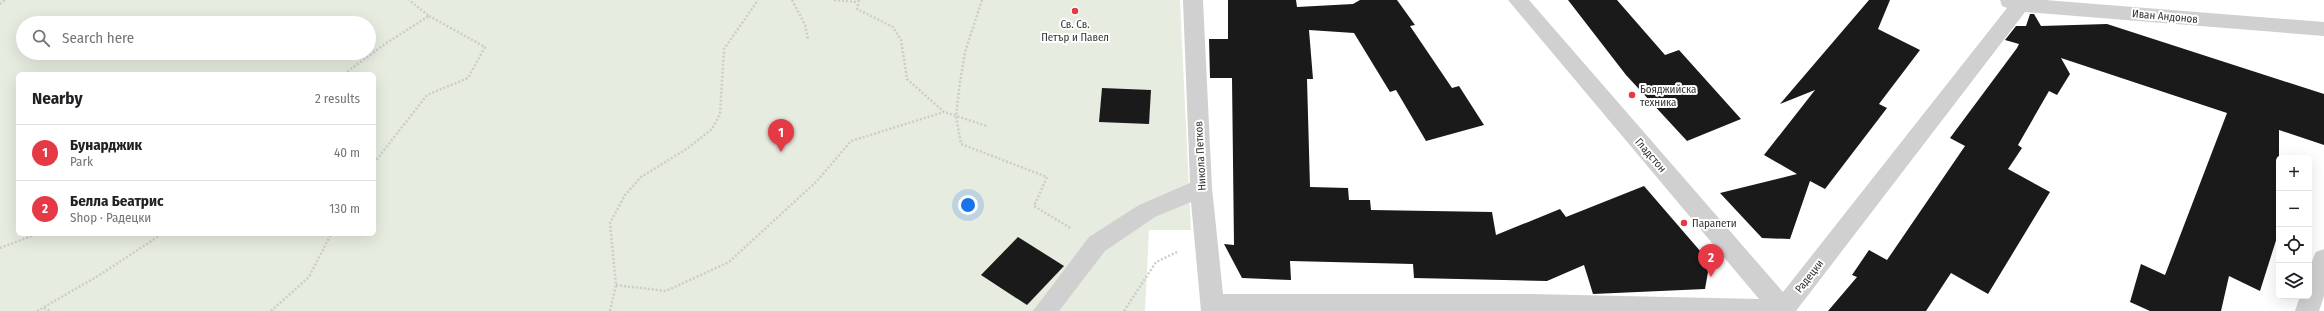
<!DOCTYPE html>
<html lang="en">
<head>
<meta charset="utf-8">
<style>
	:root { --surface:#fff; --page:#f6f6f6; --text:#202124; --muted:#757577; --line:#e0e0e0; --accent:#e63946 }
	body { margin:0; font-family:"Fira Sans Condensed",sans-serif; background:var(--page); color:var(--text) }
	.controls { position:absolute; right:12px; bottom:12px; display:grid; overflow:hidden; border-radius:6px; box-shadow:0 4px 16px #0002 }
	.controls button { width:36px; height:36px; display:grid; place-items:center; padding:0; border:0; border-bottom:1px solid var(--line); background:var(--surface); color:var(--text); font:20px sans-serif }
	.you { position:absolute; left:968px; top:205px; width:14px; height:14px; margin:-10px; border:3px solid #fff; border-radius:50%; background:#1a73e8; box-shadow:0 0 0 6px #1a73e833 }
	.badge { display:grid; place-items:center; width:26px; height:26px; border-radius:50%; background:var(--accent); color:#fff; font-size:13px; font-weight:700 }
	.pin { position:absolute; translate:-50% -33px; filter:drop-shadow(0 1px 2px #0008) }
	.pin::after { content:''; position:absolute; top:21px; width:14px; height:12px; background:inherit; clip-path:polygon(0 0,100% 0,50% 100%) }
	.list { margin:0; padding:0; list-style:none }
	h2 { display:flex; justify-content:space-between; align-items:center; height:52px; margin:0; padding:0 16px; font-size:17px }
	h2 small { font-size:13px; font-weight:400; color:var(--muted) }
	.list li { display:grid; grid-template-columns:26px 1fr auto; gap:12px; align-items:center; box-sizing:border-box; height:56px; padding:0 16px; border-top:1px solid var(--line) }
	.list b { display:block; font-size:15px; white-space:nowrap }
	.list p { margin:0; font-size:13px; white-space:nowrap; color:var(--muted) }
	.list em { font-size:13px; font-style:normal; color:var(--muted) }
	.icon { flex:none; width:22px; height:22px; fill:none; stroke:currentColor; stroke-width:2; stroke-linecap:round; stroke-linejoin:round }
	.map { position:relative; flex:none; width:2324px; height:311px; overflow:hidden }
	.search { position:absolute; background:var(--surface); box-shadow:0 4px 16px #0002; left:16px; top:16px; width:360px; height:44px; display:flex; align-items:center; gap:10px; box-sizing:border-box; padding:0 14px; border-radius:22px; color:var(--muted); font-size:15px }
	.panel { position:absolute; background:var(--surface); box-shadow:0 4px 16px #0002; left:16px; top:72px; width:360px; height:164px; border-radius:6px }
	.map>svg:first-child { display:block }
	.green { fill:#e6ecdf; fill-rule:evenodd }
	.building { fill:#1a1a1a }
	.lines { fill:none; stroke-linecap:round; stroke-linejoin:round }
	.path { stroke:#cdcdcd; stroke-width:2.5; stroke-dasharray:2 2; stroke-linecap:butt }
	.minor { fill:#d0d0d0; fill-rule:evenodd }
	.poi-dot { fill:#e63946; stroke:#fff; stroke-width:1.5 }
	.labels { text-anchor:middle; stroke-width:4; stroke-linejoin:round; paint-order:stroke }
	.street-label { font-size:11px; fill:#333; stroke:#fff }
	.poi-label { font-size:11px; fill:#333; stroke:#fff; text-anchor:start }
</style>
</head>
<body>
<div class="map">
<svg width="2324" height="311" viewBox="0 0 2324 311">
	<rect width="100%" height="100%" fill="#fff"/>
	<path class="green" d="M0,0H1180L1191,230H1149L1145,311H0ZM23,23H369V53H23ZM18,74H374V234H18Z"/>
	<g class="building">
		<path d="M1228,0H1296L1297,7L1353,4L1360,0H1397L1415,25L1410,26L1452,88L1459,86L1484,125L1426,141L1396,90L1390,92L1354,33L1309,30L1313,79H1307L1310,187L1348,188L1349,200H1370L1371,210L1492,212L1496,235L1560,209L1566,217L1644,186L1701,252L1708,272L1705,289L1593,294L1584,265L1547,281L1414,278L1413,264L1290,261L1291,280L1242,278L1224,244L1234,245L1232,78H1210L1209,39H1228Z"/>
		<path d="M1568,0H1617L1665,55L1679,50L1741,119L1687,141L1626,75Z"/>
		<path d="M1869,0H1890L1878,29L1920,50L1879,104L1887,108L1825,189L1810,181L1790,239L1762,238L1720,193L1797,174L1764,155L1815,90L1780,104Z"/>
		<path d="M2030,14H2034L2041,26L2107,24L2324,94V145L2279,130V231L2260,291L2229,276L2221,311H2150L2130,302L2141,264L2165,275L2227,113L2061,58L2070,74L2057,95L2049,91L2018,145L2022,148L2008,169L2050,192L1988,294L1951,273L1926,311H1828L1857,277L1852,275L1869,250L1887,260L1965,146L1950,138L2017,48L2019,44L2005,40L2016,26H2026Z"/>
		<path d="M1102,88L1151,90L1149,124L1099,122Z"/>
		<path d="M1018,237L1064,266L1027,305L981,275Z"/>
	</g>
	<g class="lines">
		<g class="path">
			<path d="M792,0L805,25L808,39"/>
			<path d="M834,0L857,2"/>
			<path d="M859,0L857,9L893,27L901,40L907,79L944,112L987,126"/>
			<path d="M982,0L965,52L960,82L956,116L961,144L1047,177L1034,206L1072,229"/>
			<path d="M0,4L5,0"/>
			<path d="M344,74L385,44L429,16L409,0"/>
			<path d="M374,163L427,95L468,78L485,47L429,16"/>
			<path d="M0,248L37,234"/>
			<path d="M616,285L666,291L729,262L817,181L851,141L944,112"/>
			<path d="M44,308L51,311"/>
			<path d="M37,311L98,276L162,234"/>
			<path d="M271,311L309,277L331,234"/>
			<path d="M610,311L616,285L610,223L625,195L641,177L688,148L712,129L720,114L724,49L758,0"/>
			<path d="M1124,311L1156,262L1177,252"/>
		</g>
		<g class="minor">
			<path d="M1183,0H1203L1212,188L1223,294H1531L1759,299L1508,0H1529L1783,292L2007,8L2002,6L2000,0H2045L2324,22V36L2025,12L1796,311H1201L1191,202L1155,217L1105,251L1059,311H1033L1089,237L1139,205L1190,183Z"/>
			<path d="M2324,249V296L2319,311H2295L2300,296H2309C2309,280 2308,267 2316,252Z"/>
		</g>
	</g>
	<g class="poi-dot">
		<circle cx="1075" cy="11" r="4"/>
		<circle cx="1632" cy="95" r="4"/>
		<circle cx="1684" cy="223" r="4"/>
	</g>
	<g class="labels">
		<g class="street-label">
			<text transform="translate(2165 16) rotate(5)" y="4">Иван Андонов</text>
			<text transform="translate(1651 155) rotate(49)" y="4">Гладстон</text>
			<text transform="translate(1200 156) rotate(-93)" y="4">Никола Петков</text>
			<text transform="translate(1809 276) rotate(-52)" y="4">Радецки</text>
		</g>
		<g class="poi-label">
			<text x="1075" y="28" text-anchor="middle">Св. Св.<tspan x="1075" dy="13">Петър и Павел</tspan></text>
			<text x="1640" y="93">Бояджийска<tspan x="1640" dy="13">техника</tspan></text>
			<text x="1692" y="227">Парапети</text>
		</g>
	</g>
</svg>
<div class="controls">
<button>+</button>
<button>−</button>
<button><svg class="icon" aria-label="locate" viewBox="0 0 24 24"><circle cx="12" cy="12" r="6"/><path d="M12 2v4M12 18v4M2 12h4M18 12h4"/></svg></button>
<button><svg class="icon" aria-label="layers" viewBox="0 0 24 24"><path d="M12 4l9 5-9 5-9-5zM3 14l9 5 9-5"/></svg></button>
</div>
<div class="you"></div>
<div class="pin badge" style="left:781px;top:152px">1</div>
<div class="pin badge" style="left:1711px;top:277px">2</div>
<div class="search"><svg class="icon" aria-label="search" viewBox="0 0 24 24"><circle cx="10" cy="10" r="6"/><path d="M15 15l6 6"/></svg>Search here</div>
<section class="panel">
<h2>Nearby<small>2 results</small></h2>
<ul class="list">
<li><span class="badge">1</span><div><b>Бунарджик</b><p>Park</p></div><em>40 m</em></li>
<li><span class="badge">2</span><div><b>Белла Беатрис</b><p>Shop · Радецки</p></div><em>130 m</em></li>
</ul>
</section>
</div>
</body>
</html>
